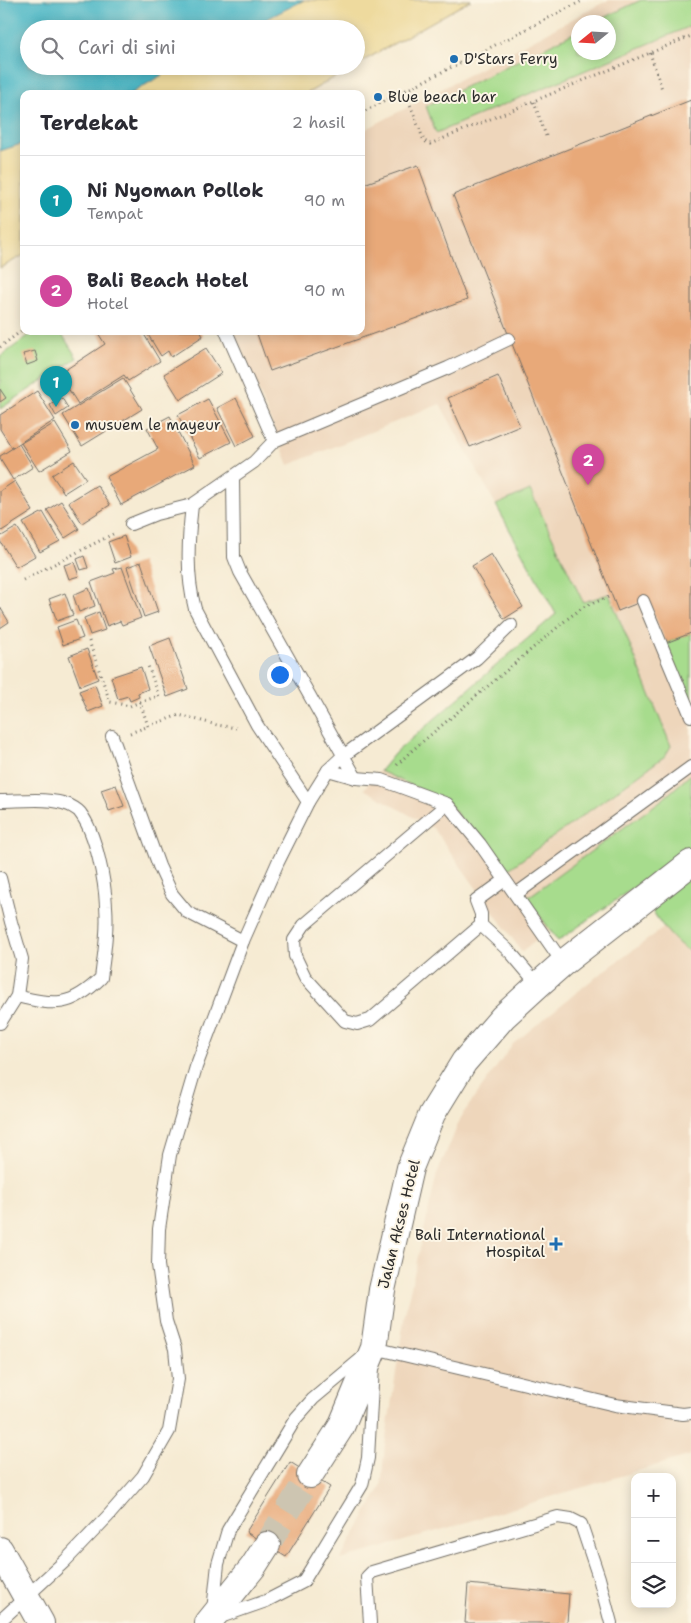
<!DOCTYPE html>
<html lang="id">
<head>
<meta charset="utf-8">
<style>
	:root { --surface:#fff; --page:#f7f7f7; --text:#2b2b33; --muted:#7c7c81; --line:#e1e1e2; --accent:#ea580c }
	body { margin:0; font-family:"Shantell Sans",sans-serif; background:var(--page); color:var(--text) }
	.controls { position:absolute; right:15px; bottom:15px; display:grid; overflow:hidden; border-radius:10px; box-shadow:0 2px 12px #0003 }
	.controls button { width:45px; height:45px; display:grid; place-items:center; padding:0; border:0; border-bottom:1px solid var(--line); background:var(--surface); color:var(--text); font:25px sans-serif }
	.compass { position:absolute; left:571px; top:15px; width:45px; height:45px; border-radius:50%; background:var(--surface); box-shadow:0 2px 12px #0003; rotate:252deg }
	.you { position:absolute; left:279px; top:674px; width:18px; height:18px; margin:-12px; border:4px solid #fff; border-radius:50%; background:#1a73e8; box-shadow:0 0 0 8px #1a73e833 }
	.badge { display:grid; place-items:center; width:32px; height:32px; border-radius:50%; background:var(--accent); color:#fff; font-size:16px; font-weight:700 }
	.pin { position:absolute; translate:-50% -41px; filter:drop-shadow(0 1px 2px #0008) }
	.pin::after { content:''; position:absolute; top:26px; width:18px; height:15px; background:inherit; clip-path:polygon(0 0,100% 0,50% 100%) }
	.list { margin:0; padding:0; list-style:none }
	h2 { display:flex; justify-content:space-between; align-items:center; height:65px; margin:0; padding:0 20px; font-size:21px }
	h2 small { font-size:16px; font-weight:400; color:var(--muted) }
	.list li { display:grid; grid-template-columns:32px 1fr auto; gap:15px; align-items:center; box-sizing:border-box; height:90px; padding:0 20px; border-top:1px solid var(--line) }
	.list b { display:block; font-size:19px; white-space:nowrap }
	.list p { margin:0; font-size:16px; white-space:nowrap; color:var(--muted) }
	.list em { font-size:16px; font-style:normal; color:var(--muted) }
	.icon { flex:none; width:28px; height:28px; fill:none; stroke:currentColor; stroke-width:2; stroke-linecap:round; stroke-linejoin:round }
	.map { position:relative; flex:none; width:691px; height:1623px; overflow:hidden }
	.search { position:absolute; background:var(--surface); box-shadow:0 2px 12px #0003; left:20px; top:20px; width:345px; height:55px; display:flex; align-items:center; gap:12px; box-sizing:border-box; padding:0 18px; border-radius:28px; color:var(--muted); font-size:19px }
	.panel { position:absolute; background:var(--surface); box-shadow:0 2px 12px #0003; left:20px; top:90px; width:345px; height:245px; border-radius:10px }
	.map>svg:first-child { display:block }
	.built { fill:#eed6bb; fill-rule:evenodd }
	.green { fill:#a7dc8d; stroke:#69845c }
	.sand { fill:#eeda9e; stroke:#8c8264 }
	.water { fill:#4bb7c6; stroke:#3b7178 }
	.building { fill:#e8a979 }
	.lines { fill:none; stroke-linecap:round; stroke-linejoin:round }
	.minor-tunnel { stroke:#cdc5b1; stroke-width:26; stroke-dasharray:26 13; stroke-linecap:butt }
	.service-casing { stroke:#726e66; stroke-width:14 }
	.minor-casing { stroke:#726e66; stroke-width:28 }
	.path { stroke:#726e66; stroke-width:3; stroke-dasharray:1 4; stroke-linecap:butt }
	.service { stroke:#fff; stroke-width:12 }
	.minor { stroke:#fff; stroke-width:26 }
	.poi-dot { fill:#1f6fb2; stroke:#fcf5e5; stroke-width:2 }
	.labels { text-anchor:middle; stroke-width:4; stroke-linejoin:round; paint-order:stroke }
	.poi-label { font-size:15px; fill:#2b2b2b; stroke:#fcf5e5; text-anchor:start }
	.street-label { font-size:15px; fill:#2b2b2b; stroke:#fcf5e5 }
</style>
</head>
<body>
<div class="map">
<svg width="691" height="1623" viewBox="0 0 691 1623">
	<rect width="100%" height="100%" fill="#fcf5e5"/>
	<filter id="ink" filterUnits="userSpaceOnUse"><feTurbulence type="fractalNoise" baseFrequency=".02" numOctaves="2"/><feDisplacementMap in="SourceGraphic" scale="10" xChannelSelector="R" yChannelSelector="G"/><feConvolveMatrix kernelMatrix="1 2 1 2 8 2 1 2 1" color-interpolation-filters="sRGB"/></filter>
	<filter id="wash" filterUnits="userSpaceOnUse"><feTurbulence type="fractalNoise" baseFrequency=".0096" numOctaves="4" result="noise"/><feDisplacementMap in="SourceGraphic" scale="20" xChannelSelector="R" yChannelSelector="G"/><feGaussianBlur stdDeviation="1.12" result="paint"/><feColorMatrix in="noise" values="0 0 0 0 0 0 0 0 0 0 0 0 0 0 0 0 0 1.4 0 .05"/><feComposite in="paint" operator="in"/></filter>
	<g filter="url(#wash)">
		<rect width="100%" height="100%" fill="#f6ebd3"/>
		<g class="built">
			<path d="M608,0H691V815L522,952L434,829L364,789L395,753L556,613L440,404L289,465L234,331H361V132ZM578,22H608V52H578Z"/>
			<path d="M691,908V1455L340,1560L381,1487L385,1445L405,1313L437,1174L462,1115L513,1044L588,983Z"/>
		</g>
		<g class="green">
			<path d="M641,0H691V26L436,133L426,106L578,31V52H608V22H595Z"/>
			<path d="M35,331H60L77,358L0,409V357Z"/>
			<path d="M530,490L583,602L609,594L671,746L665,756L502,874L448,802L380,771L395,753L556,614L496,505Z"/>
			<path d="M691,633V711L666,643Z"/>
			<path d="M691,774V847L558,941L527,898L663,799Z"/>
			<path d="M691,874V952C675,944 657,920 649,904Z"/>
		</g>
		<g class="sand">
			<path d="M304,0H471L356,65V29H247Z"/>
			<path d="M177,66H354L306,94H130Z"/>
			<path d="M24,143V255L0,268V151Z"/>
		</g>
		<path class="water" d="M0,0H304L247,29H29V66H177L130,94H24V143L0,151Z"/>
		<g id="blocks">
			<g class="building">
				<path d="M691,100V633L666,643L648,599L618,611L453,195Z"/>
				<path d="M418,165L467,300L270,371L256,331H361V185Z"/>
				<path d="M102,331H142L160,361L128,381L124,375L78,404L59,374L105,344L98,333Z"/>
				<path d="M150,331H200L203,336L171,357L168,351L161,356L147,333Z"/>
				<path d="M206,348L222,373L180,400L164,374Z"/>
				<path d="M35,351L38,361L27,365L23,354Z"/>
				<path d="M498,376L520,426L470,447L448,398Z"/>
				<path d="M123,378L142,409L82,446L63,415Z"/>
				<path d="M0,389L6,398L0,402Z"/>
				<path d="M37,391L55,420L12,448L0,429V415Z"/>
				<path d="M62,398L68,408L56,416L50,405Z"/>
				<path d="M236,398L255,436L236,446L217,408Z"/>
				<path d="M208,399L231,442L200,458L178,415Z"/>
				<path d="M170,416L195,465L121,505L106,477L158,449L147,428Z"/>
				<path d="M55,423L72,451L39,471L21,443Z"/>
				<path d="M19,444L33,467L13,480L0,459V456Z"/>
				<path d="M74,461L86,479L64,493L52,475Z"/>
				<path d="M15,481L33,511L0,532V491Z"/>
				<path d="M97,485L110,505L82,523L69,502Z"/>
				<path d="M61,501L79,529L65,538L47,510Z"/>
				<path d="M43,512L60,541L40,552L23,523Z"/>
				<path d="M17,527L35,556L16,567L0,541V537Z"/>
				<path d="M124,536L131,557L115,563L108,542Z"/>
				<path d="M491,554L523,607L504,619L472,566Z"/>
				<path d="M84,556L88,568L81,570L77,559Z"/>
				<path d="M74,562L79,576L69,579L64,565Z"/>
				<path d="M141,562L158,612L144,617L127,567Z"/>
				<path d="M122,567L141,618L122,625L120,621L107,626L91,582L115,573L113,569Z"/>
				<path d="M89,588L95,606L79,612L73,595Z"/>
				<path d="M65,593L73,615L57,621L49,599Z"/>
				<path d="M0,607L9,622L0,628Z"/>
				<path d="M99,612L105,630L90,635L84,618Z"/>
				<path d="M76,620L83,638L63,645L57,627Z"/>
				<path d="M170,638L188,689L167,697L149,646Z"/>
				<path d="M87,649L98,679L80,686L69,656Z"/>
				<path d="M141,667L148,689L138,693L139,697L130,701L128,696L118,699L111,677Z"/>
				<path d="M95,685L103,706L88,712L79,691Z"/>
				<path d="M116,785L124,806L109,811L101,790Z"/>
				<path d="M290,1462L330,1487L286,1557L246,1532Z"/>
				<path d="M468,1584L569,1594L567,1623H465Z"/>
			</g>
		</g>
	</g>
	<g filter="url(#ink)">
		<use href="#blocks" fill-opacity="0" stroke="#726e66" stroke-width="1"/>
		<g class="lines">
			<path class="minor-tunnel" d="M267,1545L310,1475"/>
			<defs>
				<g id="service">
					<path d="M226,331L274,441"/>
					<path d="M233,478L234,557L240,572L356,778"/>
					<path d="M192,505C188,540 186,575 195,609L257,725L308,802"/>
					<path d="M131,524L156,514L192,505L254,462L274,441L448,368L509,339"/>
					<path d="M643,601L691,716"/>
					<path d="M112,736L159,866L172,894L187,912L243,941"/>
					<path d="M328,770L356,778L382,780L447,804L480,844L563,963"/>
					<path d="M0,801C20,801 50,797 69,805C73,807 79,810 81,814C96,834 105,881 106,906C108,930 104,955 101,978C71,1007 56,1006 17,996"/>
					<path d="M447,804L304,925L294,940L295,956L305,977L345,1021L357,1024L370,1020L481,925V914L476,901L505,880"/>
					<path d="M0,878L11,922L22,959L17,996L0,1023"/>
					<path d="M516,894L691,767"/>
					<path d="M481,925L511,953L538,985"/>
					<path d="M374,1348L368,1458L362,1485L303,1582L266,1601L212,1620L218,1564L228,1530L296,1418L313,1399Z"/>
					<path d="M374,1348L615,1405L683,1414L691,1413"/>
					<path d="M0,1621L65,1561L108,1516L143,1476L169,1431L178,1379L175,1349L166,1321L158,1265L159,1229L170,1155L196,1067L243,941L278,862L308,802L328,770L343,756L477,658L511,625"/>
					<path d="M370,1623L367,1577L372,1572L558,1517L571,1519L581,1524L599,1578L611,1623"/>
				</g>
				<g id="minor">
					<path d="M310,1475L341,1427L374,1348L382,1290L410,1168L432,1114L464,1062L503,1017L538,985L563,963L691,863"/>
					<path d="M0,1550L41,1623"/>
					<path d="M208,1623L253,1567L267,1545"/>
				</g>
			</defs>
			<use href="#service" class="service-casing"/>
			<use href="#minor" class="minor-casing"/>
			<g class="path">
				<path d="M650,53L662,89"/>
				<path d="M405,91L424,141L430,144L691,36"/>
				<path d="M534,102L546,136"/>
				<path d="M361,113L584,0"/>
				<path d="M0,347L24,329"/>
				<path d="M23,580L115,533"/>
				<path d="M89,641L110,702L130,706L140,702L148,726"/>
				<path d="M140,702L159,696L147,663"/>
				<path d="M130,733L179,715L217,725L236,728"/>
				<path d="M397,765L408,754L566,620L583,607L609,597"/>
			</g>
			<use href="#service" class="service"/>
			<use href="#minor" class="minor"/>
		</g>
	</g>
	<g class="poi-dot">
		<circle cx="454" cy="59" r="5"/>
		<circle cx="378" cy="97" r="5"/>
		<circle cx="75" cy="425" r="5"/>
		<path d="M553.5 1236.5h5v5h5v5h-5v5h-5v-5h-5v-5h5z"/>
	</g>
	<g class="labels">
		<g class="poi-label">
			<text x="464" y="64">D'Stars Ferry</text>
			<text x="388" y="102">Blue beach bar</text>
			<text x="85" y="430">musuem le mayeur</text>
			<text x="545" y="1240" text-anchor="end">Bali International<tspan x="545" dy="17">Hospital</tspan></text>
		</g>
		<g class="street-label">
			<text transform="translate(399 1224) rotate(-76)" y="5">Jalan Akses Hotel</text>
		</g>
	</g>
</svg>
<div class="controls">
<button>+</button>
<button>−</button>
<button><svg class="icon" aria-label="layers" viewBox="0 0 24 24"><path d="M12 4l9 5-9 5-9-5zM3 14l9 5 9-5"/></svg></button>
</div>
<svg class="compass" viewBox="-18 -18 36 36"><path d="M0-13l5 13h-10z" fill="#e53935"/><path d="M0 13l5-13h-10z" fill="#7c7c81"/></svg>
<div class="you"></div>
<div class="pin badge" style="left:56px;top:407px;background:#0f9aa8">1</div>
<div class="pin badge" style="left:588px;top:485px;background:#d1479c">2</div>
<div class="search"><svg class="icon" aria-label="search" viewBox="0 0 24 24"><circle cx="10" cy="10" r="6"/><path d="M15 15l6 6"/></svg>Cari di sini</div>
<section class="panel">
<h2>Terdekat<small>2 hasil</small></h2>
<ul class="list">
<li><span class="badge" style="background:#0f9aa8">1</span><div><b>Ni Nyoman Pollok</b><p>Tempat</p></div><em>90 m</em></li>
<li><span class="badge" style="background:#d1479c">2</span><div><b>Bali Beach Hotel</b><p>Hotel</p></div><em>90 m</em></li>
</ul>
</section>
</div>
</body>
</html>
